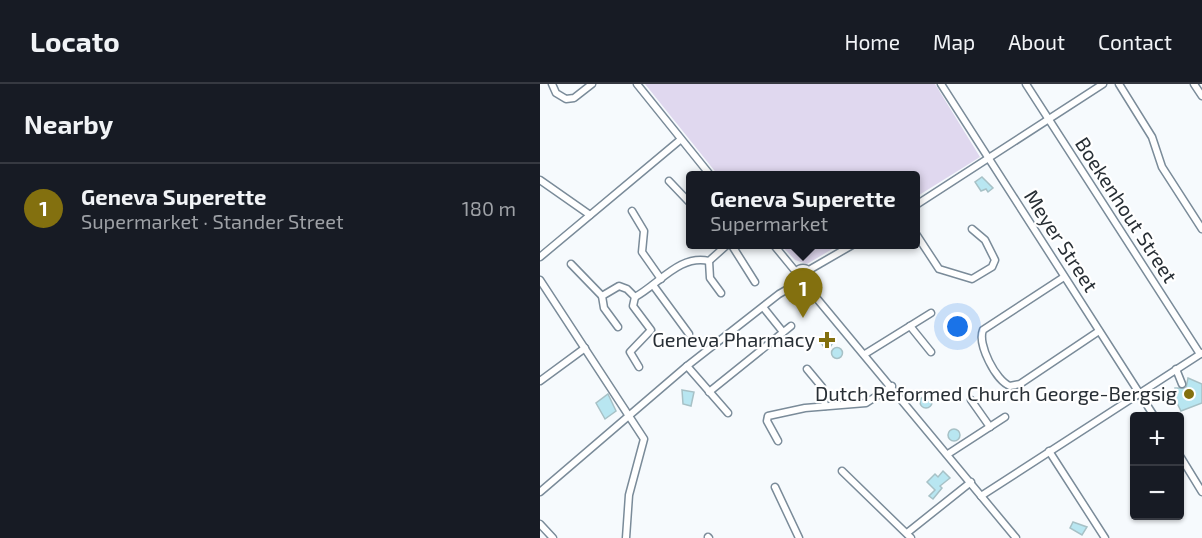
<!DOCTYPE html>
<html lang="en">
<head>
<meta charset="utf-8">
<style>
	:root { --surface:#171b24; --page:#242831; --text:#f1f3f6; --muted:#9ea1a6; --line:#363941; --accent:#83700f }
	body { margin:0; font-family:"Exo 2",sans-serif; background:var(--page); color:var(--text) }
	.controls { position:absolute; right:18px; bottom:18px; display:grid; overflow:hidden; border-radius:6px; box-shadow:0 2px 4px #0004 }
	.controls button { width:54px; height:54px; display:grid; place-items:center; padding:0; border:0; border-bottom:2px solid var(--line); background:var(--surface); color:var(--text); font:30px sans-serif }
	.you { position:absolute; left:418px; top:243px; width:21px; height:21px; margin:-15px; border:4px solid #fff; border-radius:50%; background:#1a73e8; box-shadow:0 0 0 9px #1a73e833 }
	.badge { display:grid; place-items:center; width:39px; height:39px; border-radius:50%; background:var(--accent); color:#fff; font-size:20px; font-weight:700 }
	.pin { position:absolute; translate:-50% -50px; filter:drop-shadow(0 2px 3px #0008) }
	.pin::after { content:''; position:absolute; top:32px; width:21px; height:18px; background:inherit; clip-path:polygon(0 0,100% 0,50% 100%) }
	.popup { position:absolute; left:146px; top:87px; width:234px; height:78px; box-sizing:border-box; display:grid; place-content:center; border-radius:6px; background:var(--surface); filter:drop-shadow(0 2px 4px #0005); font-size:20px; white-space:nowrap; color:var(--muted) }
	.popup b { font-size:22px; color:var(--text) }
	.popup::after { content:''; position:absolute; left:50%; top:100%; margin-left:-12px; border:12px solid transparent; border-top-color:var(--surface) }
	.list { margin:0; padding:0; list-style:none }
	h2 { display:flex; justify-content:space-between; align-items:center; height:78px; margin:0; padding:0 24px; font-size:26px }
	h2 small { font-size:20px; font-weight:400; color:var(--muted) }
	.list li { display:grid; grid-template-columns:39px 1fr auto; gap:18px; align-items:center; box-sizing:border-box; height:90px; padding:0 24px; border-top:2px solid var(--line) }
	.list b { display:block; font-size:22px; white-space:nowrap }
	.list p { margin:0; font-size:20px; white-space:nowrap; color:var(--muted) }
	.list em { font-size:20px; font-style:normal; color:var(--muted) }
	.map { position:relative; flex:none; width:662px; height:454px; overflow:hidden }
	header { display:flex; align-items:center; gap:36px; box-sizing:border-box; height:84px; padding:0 30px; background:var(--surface); border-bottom:2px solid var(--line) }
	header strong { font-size:28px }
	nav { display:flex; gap:33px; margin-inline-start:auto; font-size:21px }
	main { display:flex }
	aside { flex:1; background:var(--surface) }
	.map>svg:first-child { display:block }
	.green { fill:#e0d8ef }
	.building { fill:#b8e6f1; stroke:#a7c1c6; stroke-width:1.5 }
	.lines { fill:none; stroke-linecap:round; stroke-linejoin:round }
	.minor-casing { stroke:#7a8b99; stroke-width:9 }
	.minor { stroke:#fff; stroke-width:6 }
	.poi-dot { fill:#83700f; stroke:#fff; stroke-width:2 }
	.labels { text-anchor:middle; stroke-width:4.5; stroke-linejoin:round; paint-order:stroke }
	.street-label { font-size:20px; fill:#282f35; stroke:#fff }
	.poi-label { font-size:20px; fill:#282f35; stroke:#fff; text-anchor:end }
</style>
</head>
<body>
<header>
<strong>Locato</strong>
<nav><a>Home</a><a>Map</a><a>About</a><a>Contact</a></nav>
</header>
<main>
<aside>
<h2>Nearby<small></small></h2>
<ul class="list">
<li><span class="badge">1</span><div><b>Geneva Superette</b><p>Supermarket · Stander Street</p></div><em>180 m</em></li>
</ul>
</aside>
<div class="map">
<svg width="662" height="454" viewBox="0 0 662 454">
	<rect width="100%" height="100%" fill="#f6fafd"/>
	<g class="green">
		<path d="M105,0H395L440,73L376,113V92L178,91Z"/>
		<path d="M241,161H299L267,180L255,176Z"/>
	</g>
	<g class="building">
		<path d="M442,93L453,104L448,108L446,105L441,107L435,98Z"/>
		<circle cx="287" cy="258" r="5.5"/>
		<circle cx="297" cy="269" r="5.5"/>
		<path d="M648,294L662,300V319L641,327L635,315V304H646Z"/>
		<path d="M142,306L154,308L151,322L143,320Z"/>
		<path d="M68,310L76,327L65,335L56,319Z"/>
		<circle cx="386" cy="318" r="6"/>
		<circle cx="414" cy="351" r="6"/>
		<path d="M403,387L410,394L400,402L402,404L393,415L389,412L395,406L387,398L395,390L398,393Z"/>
		<path d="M533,438L547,443L542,451L530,444Z"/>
	</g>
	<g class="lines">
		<defs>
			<g id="minor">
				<path d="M12,0L16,9L26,15L34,14L52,0"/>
				<path d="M97,0L171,92"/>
				<path d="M401,0L614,332"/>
				<path d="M486,0L660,270"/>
				<path d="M579,0L612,53L622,83L662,145"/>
				<path d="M654,0L662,12"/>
				<path d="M0,96L50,131"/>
				<path d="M129,97L150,119"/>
				<path d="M376,121L563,0"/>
				<path d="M92,127L104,147L102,168L121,195"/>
				<path d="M376,150L399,185L432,195L452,183L455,176L445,156L432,145"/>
				<path d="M191,160L215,198"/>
				<path d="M233,160L256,188"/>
				<path d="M0,173L140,56"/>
				<path d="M169,177L170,194L181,209"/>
				<path d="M31,180L62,212L79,202L87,205L95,213C119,200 140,170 169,177L188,160"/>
				<circle cx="263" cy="192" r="8"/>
				<path d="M269,186L314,160"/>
				<path d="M524,193L443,246C437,260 456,297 470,302L480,300L559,247"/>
				<path d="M0,196L104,355L89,411L86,454"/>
				<path d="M264,199L476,454"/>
				<path d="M113,201L149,250"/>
				<path d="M62,212L64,224L78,243"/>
				<path d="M95,213L93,222L111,246L90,268L99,283"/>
				<path d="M223,223L243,248"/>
				<path d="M370,242L391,268"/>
				<path d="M325,270L391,229"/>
				<path d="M147,282L188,329"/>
				<path d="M267,285L282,303L285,322"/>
				<path d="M636,285L642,300"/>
				<path d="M0,297L45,264"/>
				<path d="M169,308L251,242"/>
				<path d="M431,316L450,343"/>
				<path d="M238,357L227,337L228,332L265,324L326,319L352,302"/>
				<path d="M509,367L565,454"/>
				<path d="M408,370L465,333"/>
				<path d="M640,372L662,408"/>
				<path d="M302,387L371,454"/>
				<path d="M235,403L259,454"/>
				<path d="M0,408L147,282L239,210L260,198"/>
				<path d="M441,412L662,269"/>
				<path d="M0,440L13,454"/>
				<path d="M367,449L431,398"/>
				<path d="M168,453L169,454"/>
			</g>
		</defs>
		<use href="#minor" class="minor-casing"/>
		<use href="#minor" class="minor"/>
	</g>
	<g class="poi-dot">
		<path d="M284 247h6v6h6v6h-6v6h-6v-6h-6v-6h6z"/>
		<circle cx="649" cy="310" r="6"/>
	</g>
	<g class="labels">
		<g class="street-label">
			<text transform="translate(586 126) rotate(57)" y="7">Boekenhout Street</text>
			<text transform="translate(521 157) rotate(57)" y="7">Meyer Street</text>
		</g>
		<g class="poi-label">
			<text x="275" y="263">Geneva Pharmacy</text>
			<text x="637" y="317">Dutch Reformed Church George-Bergsig</text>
		</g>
	</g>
</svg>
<div class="controls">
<button>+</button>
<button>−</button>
</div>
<div class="you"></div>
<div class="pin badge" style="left:263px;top:234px">1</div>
<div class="popup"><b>Geneva Superette</b>Supermarket</div>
</div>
</main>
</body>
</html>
